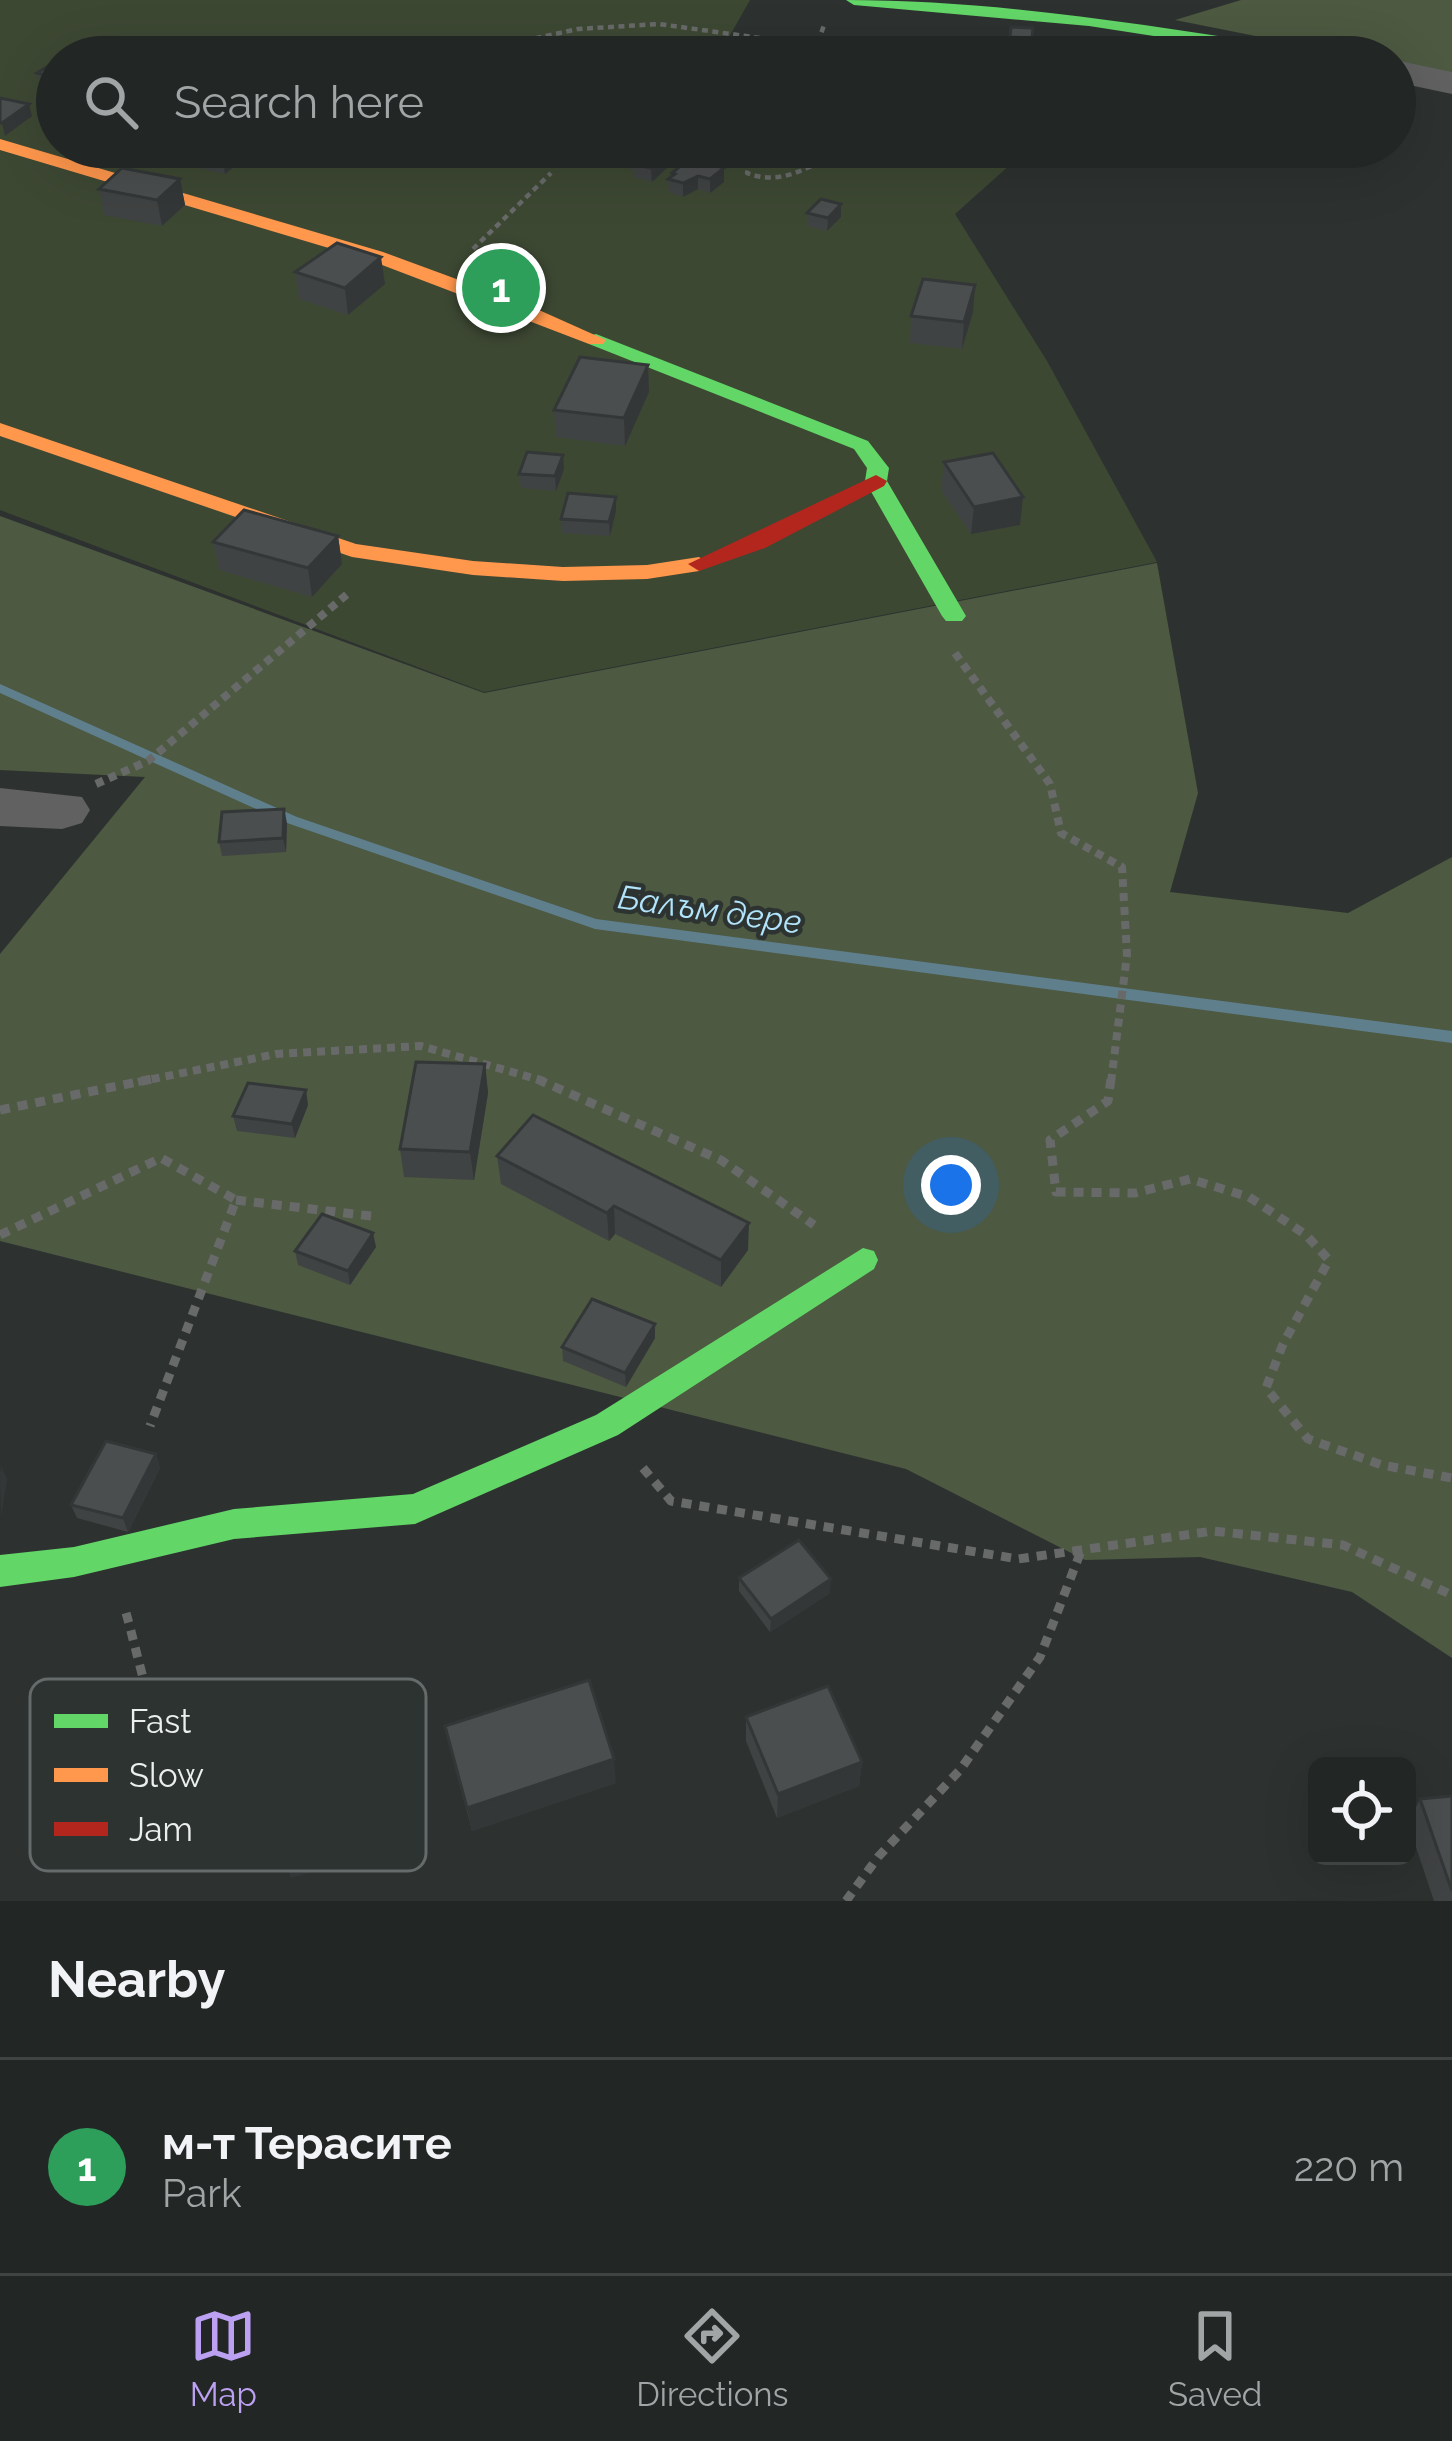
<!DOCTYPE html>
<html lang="en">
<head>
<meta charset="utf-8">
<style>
	:root { --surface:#222624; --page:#2e3231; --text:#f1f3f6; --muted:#a2a5a6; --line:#3f4341; --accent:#bca0f2 }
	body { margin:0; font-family:Raleway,sans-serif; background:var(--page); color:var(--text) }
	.controls { position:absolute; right:36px; bottom:36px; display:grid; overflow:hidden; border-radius:18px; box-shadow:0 12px 48px #0002 }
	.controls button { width:108px; height:108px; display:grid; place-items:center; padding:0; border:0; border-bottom:3px solid var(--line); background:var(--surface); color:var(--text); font:60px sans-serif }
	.you { position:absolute; left:951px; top:1185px; width:42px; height:42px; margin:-30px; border:9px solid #fff; border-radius:50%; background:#1a73e8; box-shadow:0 0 0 18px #1a73e833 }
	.badge { display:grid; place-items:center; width:78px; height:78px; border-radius:50%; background:var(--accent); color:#fff; font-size:39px; font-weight:700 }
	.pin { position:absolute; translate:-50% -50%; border:6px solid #fff; box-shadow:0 3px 12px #0006 }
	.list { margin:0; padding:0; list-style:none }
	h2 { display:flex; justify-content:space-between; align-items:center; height:156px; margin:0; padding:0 48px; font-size:51px }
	h2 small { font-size:39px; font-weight:400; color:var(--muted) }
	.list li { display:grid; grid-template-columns:78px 1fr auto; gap:36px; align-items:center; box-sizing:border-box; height:216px; padding:0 48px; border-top:3px solid var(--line) }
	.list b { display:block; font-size:45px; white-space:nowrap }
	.list p { margin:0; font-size:39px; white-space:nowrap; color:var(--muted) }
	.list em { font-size:39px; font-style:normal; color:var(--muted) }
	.icon { flex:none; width:66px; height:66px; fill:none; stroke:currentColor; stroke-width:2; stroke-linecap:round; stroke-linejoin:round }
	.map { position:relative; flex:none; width:1452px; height:1901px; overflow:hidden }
	.search { position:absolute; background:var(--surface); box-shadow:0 12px 48px #0002; left:36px; right:36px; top:36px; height:132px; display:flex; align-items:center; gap:30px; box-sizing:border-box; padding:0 42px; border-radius:66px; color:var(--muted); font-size:45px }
	.sheet { height:372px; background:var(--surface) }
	nav { display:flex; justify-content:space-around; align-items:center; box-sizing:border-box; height:168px; border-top:3px solid var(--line); background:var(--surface); font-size:33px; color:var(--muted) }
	nav a { display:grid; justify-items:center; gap:6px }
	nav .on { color:var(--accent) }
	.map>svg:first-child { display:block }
	.green { fill:#3d4833 }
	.forest { fill:#4d5941 }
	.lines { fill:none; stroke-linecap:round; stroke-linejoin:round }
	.stream { fill:#5f7f8d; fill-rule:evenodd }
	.path-far2 { stroke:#686a6a; stroke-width:4.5; stroke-dasharray:6 4.5; stroke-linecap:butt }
	.path-far1 { stroke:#686a6a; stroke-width:8; stroke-dasharray:8 6; stroke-linecap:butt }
	.path { stroke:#686a6a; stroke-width:9; stroke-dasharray:10 8; stroke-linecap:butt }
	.street { fill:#606160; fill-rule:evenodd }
	.fast { fill:#63d668; fill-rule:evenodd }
	.slow { fill:#ff974d; fill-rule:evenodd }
	.jam { fill:#b3261e; fill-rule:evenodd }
	.wall { fill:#404343 }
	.shaded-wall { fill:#343737 }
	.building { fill:#4b4e4e; stroke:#343737; stroke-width:3 }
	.labels { text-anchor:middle; stroke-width:9; stroke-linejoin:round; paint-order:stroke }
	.water-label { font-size:33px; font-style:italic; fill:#b2e4fb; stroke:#2c3331 }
	.key { fill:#2c3331; stroke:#656b6a; stroke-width:3 }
	.key-label { font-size:33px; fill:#ebefee }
</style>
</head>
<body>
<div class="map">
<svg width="1452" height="1901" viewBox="0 0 1452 1901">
	<rect width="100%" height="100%" fill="#2d3230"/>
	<path class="green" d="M0,0H750L721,51L737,57H57V147H1030L955,214L1047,361L1157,562L484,692L0,510Z"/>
	<g class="forest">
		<path d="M1241,0H1452V75L1395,64V57H1362L1175,20Z"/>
		<path d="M0,516L484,693L1157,563L1198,793L1170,892L1348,913L1452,857V1658L1352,1592L1200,1557L1085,1560L906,1469L0,1241V954L145,777L0,770Z"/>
	</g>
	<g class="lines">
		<path class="stream" d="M0,684L297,817L596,919L1452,1031V1043L595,929L287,823L0,693Z"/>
		<g class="path-far2">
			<path d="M279,54L301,40L472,52L578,29L659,24L817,46"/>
			<path d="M804,57L817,46L824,25"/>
			<path d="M791,147L750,162L747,173C784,188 816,162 849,147"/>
			<path d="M1074,147L1088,151"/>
			<path d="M473,249L551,173"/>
		</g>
		<g class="path-far1">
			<path d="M955,653L1050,784L1061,833L1122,867L1127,955L1111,1082"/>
			<path d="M96,784L148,761L351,591"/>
			<path d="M138,1082L276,1054L421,1046L547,1082"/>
		</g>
		<g class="path">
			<path d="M537,1079L721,1160L814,1225"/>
			<path d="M1111,1079L1108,1101L1050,1140L1056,1192L1135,1193L1190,1179L1249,1197L1306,1235L1329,1260L1283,1344L1266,1388L1308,1439L1382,1465L1452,1478"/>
			<path d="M0,1110L152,1079"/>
			<path d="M236,1200L379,1217"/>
			<path d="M0,1235L161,1158L236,1200L150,1426"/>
			<path d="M643,1468L671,1501L1018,1559L1213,1531L1343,1545L1452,1595"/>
			<path d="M126,1613C137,1649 158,1759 189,1777C231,1802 310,1750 347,1732"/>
			<path d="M846,1901L878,1857L960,1770L1040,1657L1081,1551"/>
		</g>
		<g class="street">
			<path d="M1395,60L1452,72V94L1395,82Z"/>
			<path d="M0,788L82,797L90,810L82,823L62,829L0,826Z"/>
		</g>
		<g class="fast">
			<path d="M846,0C1006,0 1164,28 1322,52L1330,57H1290L1089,26L854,5Z"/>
			<path d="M596,334L868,441L889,468L887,481L966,616L962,621H946L942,616L865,481L867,468L854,449L589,344V336Z"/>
			<path d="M863,1248L874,1251L878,1260L874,1269L618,1435L415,1524L234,1539L74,1577L0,1587V1555L74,1547L234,1509L413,1494L596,1415Z"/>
		</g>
		<g class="slow">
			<path d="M0,139L383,252L530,306L606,340L603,344H589L369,260L0,150Z"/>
			<path d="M0,423L356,544L473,561L563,567L647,565L699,557L710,564L699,571L647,579L563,581L473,575L352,557L0,436Z"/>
		</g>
		<path class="jam" d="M876,475L887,481L884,486L765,548L699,571L688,564Z"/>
	</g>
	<g class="wall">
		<path d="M1011,27L1033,28L1031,51L1009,50Z"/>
		<path d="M57,61V90L40,85L37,73Z"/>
		<path d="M163,147H258L225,174L165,160Z"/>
		<path d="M471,147H514L500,157Z"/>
		<path d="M570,147H644L669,166L652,182L634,177V170L601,162V154L598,157L570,150Z"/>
		<path d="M690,158L724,182L710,193L698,189L683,197L669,192L668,179L672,176V173Z"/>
		<path d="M180,179L185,205L162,226L104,215L99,189Z"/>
		<path d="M841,204V217L827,231L807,226V213Z"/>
		<path d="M295,272L385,284L348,315L299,299Z"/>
		<path d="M975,285L973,312L962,349L910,343L911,316Z"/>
		<path d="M648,365L649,392L625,446L556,437L554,410Z"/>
		<path d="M563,455L564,469L556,491L521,488L519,474Z"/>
		<path d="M944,462L1020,525L971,534L941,490Z"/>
		<path d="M616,497V511L610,536L562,533L561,519Z"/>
		<path d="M338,536L342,564L312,597L219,570L213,542Z"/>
		<path d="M287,823L286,852L222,856L219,842Z"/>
		<path d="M485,1064L488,1093L474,1180L404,1177L400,1149Z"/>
		<path d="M308,1105L295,1138L237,1131L233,1116Z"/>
		<path d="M497,1156L748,1250L721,1287L615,1234L609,1241L501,1184Z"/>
		<path d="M376,1247L350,1285L298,1265L295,1251Z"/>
		<path d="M655,1324V1338L626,1387L563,1361L562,1347Z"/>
		<path d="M156,1454L160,1468L128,1532L77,1518L71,1505Z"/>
		<path d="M739,1578L830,1593L770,1632L739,1591Z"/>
		<path d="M746,1717L862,1762L859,1786L777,1818L746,1741Z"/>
		<path d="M445,1726L616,1783L472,1831Z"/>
		<path d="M1452,1796V1901H1434L1408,1823L1420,1799Z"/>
	</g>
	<g class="shaded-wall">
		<path d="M29,104L32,116L5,136L2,123Z"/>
		<path d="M222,147H258L225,174L221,148Z"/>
		<path d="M500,147H514L500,157Z"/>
		<path d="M668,153L669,166L652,182L651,168Z"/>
		<path d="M724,168V182L710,193V179Z"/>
		<path d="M698,176V189L683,197V183Z"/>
		<path d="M180,179L185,205L162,226L157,200Z"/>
		<path d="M841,204V217L827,231L828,218Z"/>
		<path d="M381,257L385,284L348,315L345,288Z"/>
		<path d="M975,285L973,312L962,349L964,322Z"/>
		<path d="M648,365L649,392L625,446L624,418Z"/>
		<path d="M563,455L564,469L556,491L555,476Z"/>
		<path d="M616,497V511L610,536L609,522Z"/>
		<path d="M1023,497L1020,525L971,534L974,507Z"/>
		<path d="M338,536L342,564L312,597L308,568Z"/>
		<path d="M284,809L287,823L286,852L283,838Z"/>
		<path d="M485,1064L488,1093L474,1180L470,1152Z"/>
		<path d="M306,1090L308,1105L295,1138L292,1124Z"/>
		<path d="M614,1206L615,1234L609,1241L607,1213Z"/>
		<path d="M749,1223L748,1250L721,1287V1260Z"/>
		<path d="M373,1233L376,1247L350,1285L348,1271Z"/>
		<path d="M655,1324V1338L626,1387L625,1373Z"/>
		<path d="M156,1454L160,1468L128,1532L123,1518Z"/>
		<path d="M1,1466L7,1479L1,1518L0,1473Z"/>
		<path d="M831,1579L830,1593L770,1632L771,1619Z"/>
		<path d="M373,1748L395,1848L291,1878L283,1855Z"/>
		<path d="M614,1759L616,1783L472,1831L467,1808Z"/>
		<path d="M862,1762L859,1786L777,1818L778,1794Z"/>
	</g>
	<g class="building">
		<path d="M1011,27L1033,28L1032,38L1010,37Z"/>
		<path d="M726,43L749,50L742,55L745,57H719L711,54Z"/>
		<path d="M123,50L154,57H114Z"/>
		<path d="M57,61V78L37,73Z"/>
		<path d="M0,98L29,104L2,123H0Z"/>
		<path d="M603,147H644L668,153L651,168L633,164L640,159L601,149Z"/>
		<path d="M690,158L724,168L710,179L698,176L683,183L668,179L675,174L672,173Z"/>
		<path d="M122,168L180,179L157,200L99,189Z"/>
		<path d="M821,199L841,204L828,218L807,213Z"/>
		<path d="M337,243L381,257L345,288L295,272Z"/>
		<path d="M923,279L975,285L964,322L911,316Z"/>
		<path d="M580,357L648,365L624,418L554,410Z"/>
		<path d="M527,452L563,455L555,476L519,474Z"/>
		<path d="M993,453L1023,497L974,507L944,462Z"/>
		<path d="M568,493L616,497L609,522L561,519Z"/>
		<path d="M244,510L338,536L308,568L213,542Z"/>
		<path d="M284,809L283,838L219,842L222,812Z"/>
		<path d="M416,1062L485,1064L470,1152L400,1149Z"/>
		<path d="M248,1083L306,1090L292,1124L233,1116Z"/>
		<path d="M533,1115L749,1223L721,1260L614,1206L607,1213L497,1156Z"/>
		<path d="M322,1214L373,1233L348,1271L295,1251Z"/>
		<path d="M592,1299L655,1324L625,1373L562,1347Z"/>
		<path d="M106,1441L156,1454L123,1518L71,1505Z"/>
		<path d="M799,1540L831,1579L771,1619L739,1578Z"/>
		<path d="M589,1680L614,1759L467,1808L445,1726Z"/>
		<path d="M828,1686L862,1762L778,1794L746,1717Z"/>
		<path d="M1452,1796V1891L1420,1799Z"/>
	</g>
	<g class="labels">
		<g class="water-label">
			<text transform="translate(710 909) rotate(8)" y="12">Балъм дере</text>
		</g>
	</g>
	<rect x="30" y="1679" width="396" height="192" rx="18" class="key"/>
	<rect x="54" y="1714" width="54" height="14" fill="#63d668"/>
	<rect x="54" y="1768" width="54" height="14" fill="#ff974d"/>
	<rect x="54" y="1822" width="54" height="14" fill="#b3261e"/>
	<g class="key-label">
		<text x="129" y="1733">Fast</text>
		<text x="129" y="1787">Slow</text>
		<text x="129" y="1841">Jam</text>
	</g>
</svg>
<div class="controls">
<button><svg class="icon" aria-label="locate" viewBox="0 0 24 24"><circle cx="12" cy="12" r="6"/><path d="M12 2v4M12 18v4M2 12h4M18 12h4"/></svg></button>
</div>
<div class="you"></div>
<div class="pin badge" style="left:501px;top:288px;background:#2e9e5b">1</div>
<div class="search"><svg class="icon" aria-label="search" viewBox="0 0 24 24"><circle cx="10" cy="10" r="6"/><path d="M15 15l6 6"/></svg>Search here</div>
</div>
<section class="sheet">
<h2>Nearby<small></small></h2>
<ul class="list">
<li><span class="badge" style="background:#2e9e5b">1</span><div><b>м-т Терасите</b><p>Park</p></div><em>220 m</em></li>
</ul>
</section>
<nav>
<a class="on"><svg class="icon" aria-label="map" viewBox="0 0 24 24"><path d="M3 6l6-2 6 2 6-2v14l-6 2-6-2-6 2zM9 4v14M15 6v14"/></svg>Map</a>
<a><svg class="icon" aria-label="directions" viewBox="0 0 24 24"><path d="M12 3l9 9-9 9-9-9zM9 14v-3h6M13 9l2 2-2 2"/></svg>Directions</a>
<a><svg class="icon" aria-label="saved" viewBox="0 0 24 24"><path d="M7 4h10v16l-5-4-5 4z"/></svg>Saved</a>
</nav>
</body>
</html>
